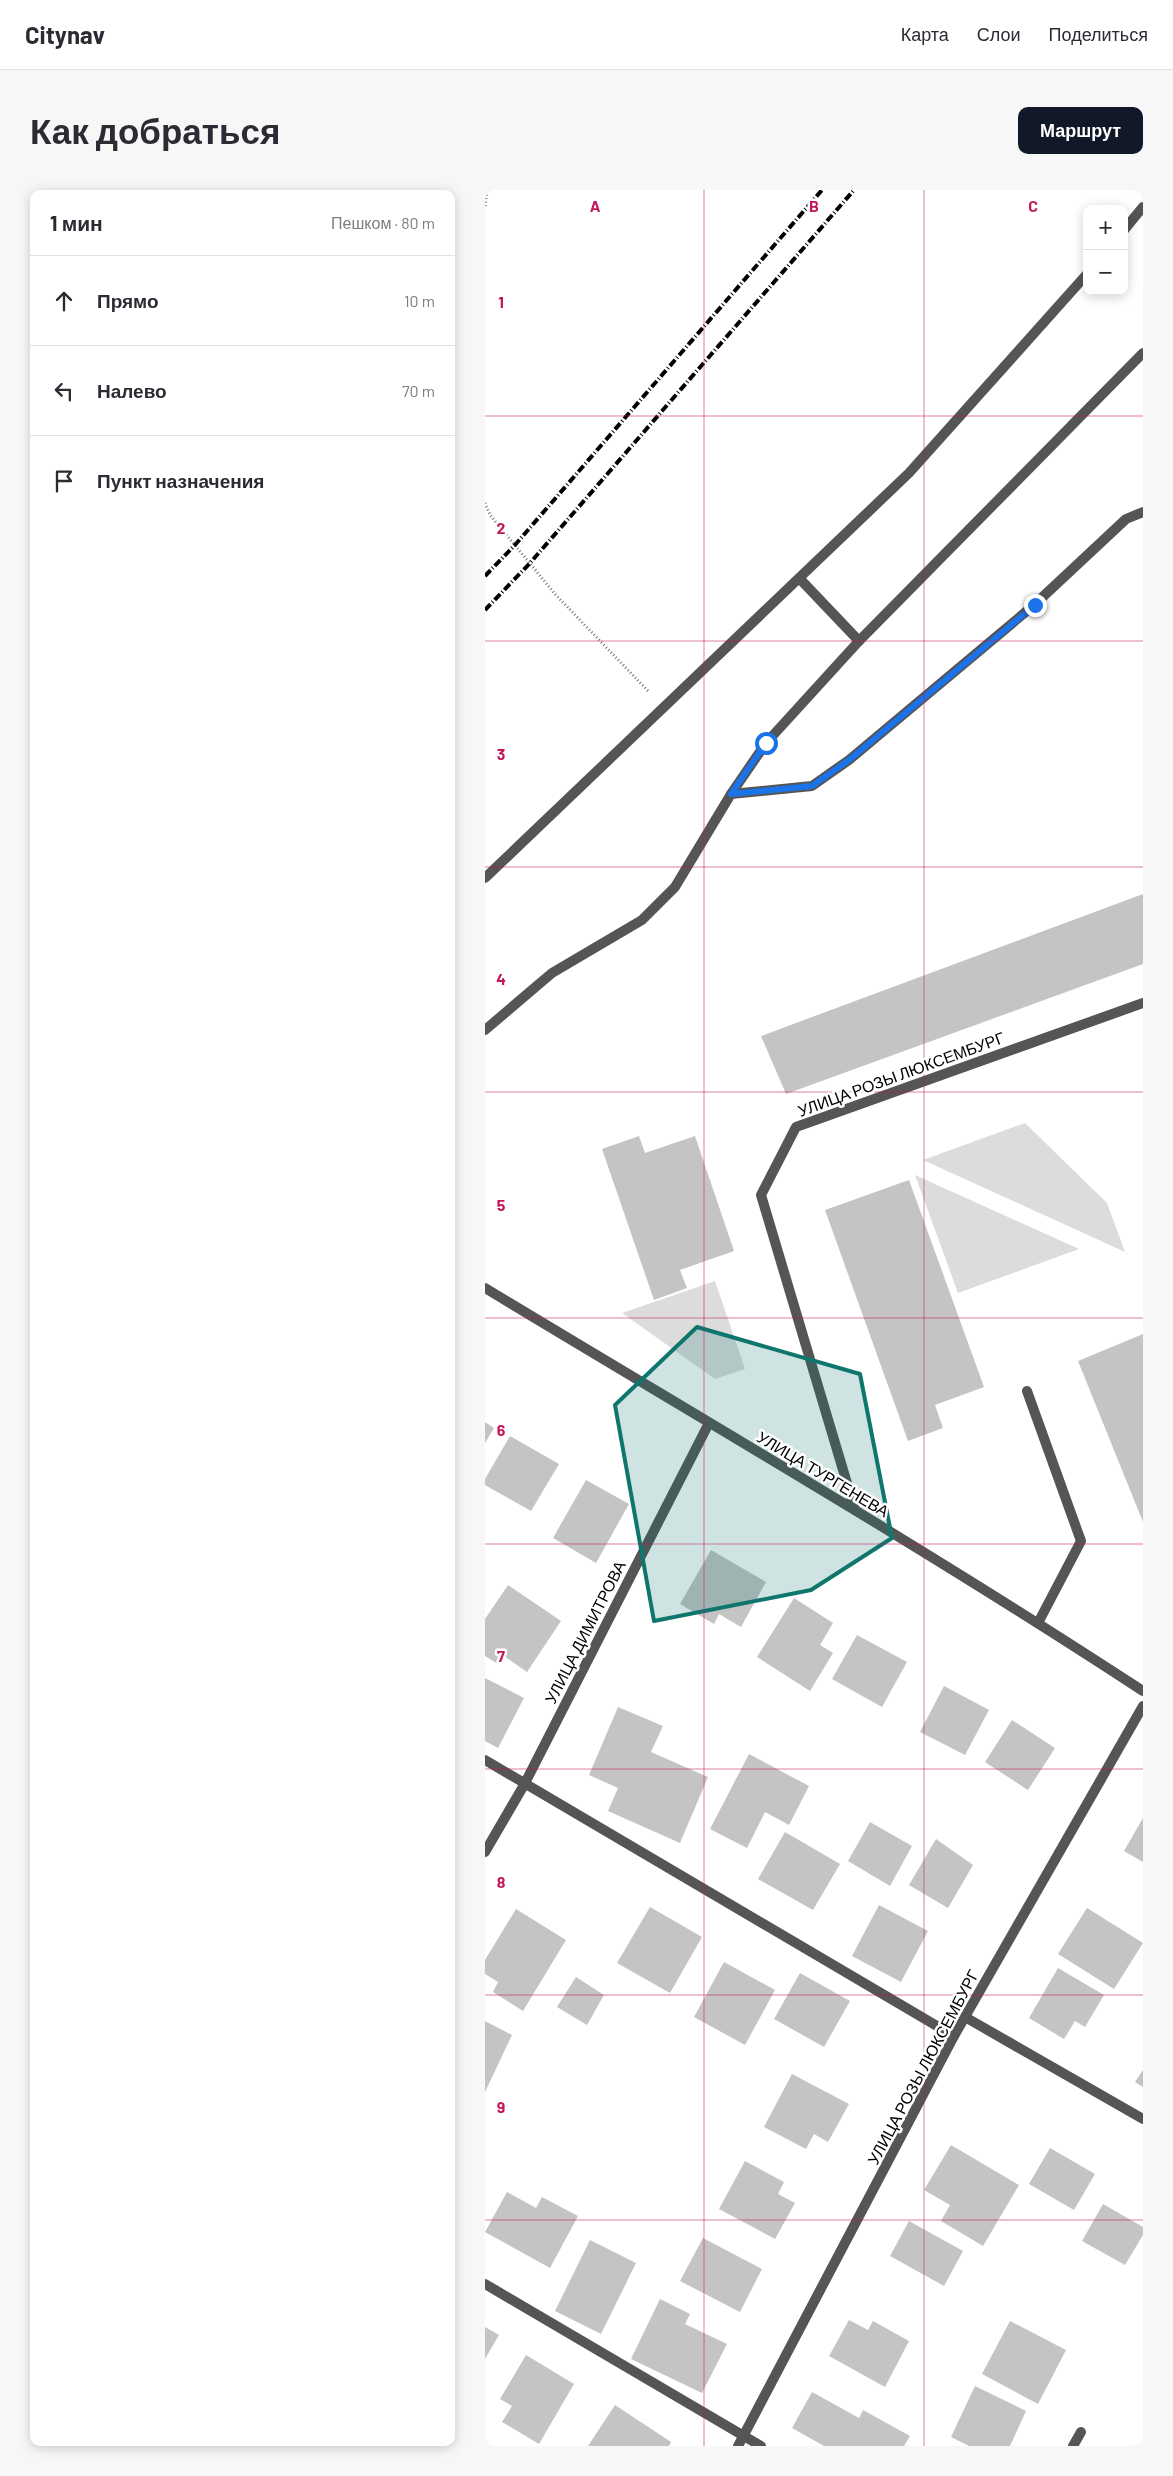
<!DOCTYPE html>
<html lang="ru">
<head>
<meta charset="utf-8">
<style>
	:root { --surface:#fff; --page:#f7f7f7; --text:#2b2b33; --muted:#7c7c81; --line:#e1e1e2; --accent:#111827 }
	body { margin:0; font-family:Barlow,sans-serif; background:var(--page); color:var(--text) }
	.controls { position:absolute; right:15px; top:15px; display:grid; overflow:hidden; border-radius:10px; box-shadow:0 2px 12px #0003 }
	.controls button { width:45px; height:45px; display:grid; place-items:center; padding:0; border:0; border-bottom:1px solid var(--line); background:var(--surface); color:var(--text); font:25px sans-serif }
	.stop { position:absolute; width:15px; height:15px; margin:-11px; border:4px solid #1a73e8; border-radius:50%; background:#fff }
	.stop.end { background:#1a73e8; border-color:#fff; box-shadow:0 1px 5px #0008 }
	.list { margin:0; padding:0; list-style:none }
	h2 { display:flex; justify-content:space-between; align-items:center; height:65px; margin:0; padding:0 20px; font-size:21px }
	h2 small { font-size:16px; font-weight:400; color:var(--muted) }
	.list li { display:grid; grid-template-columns:32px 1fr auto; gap:15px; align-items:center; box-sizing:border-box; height:90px; padding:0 20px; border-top:1px solid var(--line) }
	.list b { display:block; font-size:19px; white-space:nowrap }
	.list em { font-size:16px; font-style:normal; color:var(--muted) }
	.icon { flex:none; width:28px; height:28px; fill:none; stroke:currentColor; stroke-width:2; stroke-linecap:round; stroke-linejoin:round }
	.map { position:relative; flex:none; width:658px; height:2256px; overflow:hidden; border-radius:10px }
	header { display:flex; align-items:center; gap:30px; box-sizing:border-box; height:70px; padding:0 25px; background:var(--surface); border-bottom:1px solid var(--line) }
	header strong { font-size:24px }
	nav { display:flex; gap:28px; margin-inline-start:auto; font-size:18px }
	.intro { display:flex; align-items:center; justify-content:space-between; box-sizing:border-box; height:120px; padding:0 30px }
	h1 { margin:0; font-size:35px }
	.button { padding:12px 22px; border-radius:10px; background:var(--accent); color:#fff; font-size:18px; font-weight:700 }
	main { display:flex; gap:30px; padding:0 30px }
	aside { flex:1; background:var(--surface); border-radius:10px; box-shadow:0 2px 12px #0003 }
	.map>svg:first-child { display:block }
	.green { fill:#dcdcdc }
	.building { fill:#c4c4c4 }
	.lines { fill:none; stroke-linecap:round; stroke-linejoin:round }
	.path { stroke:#777; stroke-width:3; stroke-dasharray:1 2.5; stroke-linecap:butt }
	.lane { stroke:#555; stroke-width:10 }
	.street { stroke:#555; stroke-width:10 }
	.rail { stroke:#000; stroke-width:4; stroke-dasharray:8 2.5 1 2.5; stroke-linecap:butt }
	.route { stroke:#1a73e8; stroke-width:6 }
	.marked { fill:#0f766e; fill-opacity:0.2; stroke:#0f766e; stroke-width:4; stroke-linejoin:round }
	.grid { fill:none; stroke:#c2185b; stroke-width:1; stroke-opacity:0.55 }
	.labels { text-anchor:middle; stroke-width:5; stroke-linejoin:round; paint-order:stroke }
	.street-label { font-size:16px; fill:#000; stroke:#fff }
	.grid-label { font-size:16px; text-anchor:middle; font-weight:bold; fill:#c2185b; stroke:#fff; stroke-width:5; stroke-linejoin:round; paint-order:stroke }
</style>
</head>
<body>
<header>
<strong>Citynav</strong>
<nav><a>Карта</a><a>Слои</a><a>Поделиться</a></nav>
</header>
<div class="intro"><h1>Как добраться</h1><a class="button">Маршрут</a></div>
<main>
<aside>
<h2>1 мин<small>Пешком · 80 m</small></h2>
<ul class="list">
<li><svg class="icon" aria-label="ahead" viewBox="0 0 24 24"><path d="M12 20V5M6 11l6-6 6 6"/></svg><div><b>Прямо</b></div><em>10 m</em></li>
<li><svg class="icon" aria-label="left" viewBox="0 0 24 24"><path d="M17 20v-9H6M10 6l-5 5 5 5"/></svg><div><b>Налево</b></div><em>70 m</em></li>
<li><svg class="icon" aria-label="arrive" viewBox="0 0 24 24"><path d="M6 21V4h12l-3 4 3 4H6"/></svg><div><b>Пункт назначения</b></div></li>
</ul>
</aside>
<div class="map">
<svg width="658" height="2256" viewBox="0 0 658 2256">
	<rect width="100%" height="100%" fill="#fff"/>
	<g class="green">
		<path d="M540,933L622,1013L640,1062L438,970Z"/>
		<path d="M430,985L594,1059L473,1103Z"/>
		<path d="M230,1091L260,1179L230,1189L137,1123Z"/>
	</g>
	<g class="building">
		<path d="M658,704V774L301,904L276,846Z"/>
		<path d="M154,946L160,963L210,946L249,1061L195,1080L202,1098L169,1110L117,959Z"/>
		<path d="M424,990L499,1197L450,1215L458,1238L423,1251L340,1020Z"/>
		<path d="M658,1144V1332L593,1171Z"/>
		<path d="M0,1232L9,1238L0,1253Z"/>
		<path d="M25,1246L74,1274L46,1321L0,1295V1289Z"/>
		<path d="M101,1290L144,1314L111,1373L68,1348Z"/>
		<path d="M226,1360L281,1392L256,1437L234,1424L229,1434L195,1414Z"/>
		<path d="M23,1395L76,1431L42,1482L19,1466L13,1474L0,1466V1429Z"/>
		<path d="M309,1408L348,1433L335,1455L348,1463L325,1501L272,1467Z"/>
		<path d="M372,1445L422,1472L397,1517L347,1489Z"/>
		<path d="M0,1488L39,1508L13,1558L0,1551Z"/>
		<path d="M459,1496L504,1520L480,1565L435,1542Z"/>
		<path d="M133,1517L178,1536L166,1562L223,1587L195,1653L123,1621L133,1598L104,1585Z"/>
		<path d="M527,1530L570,1558L543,1600L500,1572Z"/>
		<path d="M264,1564L324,1596L304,1635L280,1622L262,1658L225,1639Z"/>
		<path d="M658,1628V1672L639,1661Z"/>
		<path d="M385,1632L427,1656L405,1696L363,1671Z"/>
		<path d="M300,1642L355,1674L328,1720L273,1689Z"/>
		<path d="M451,1649L488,1675L463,1718L424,1695Z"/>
		<path d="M394,1715L443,1741L416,1792L367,1766Z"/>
		<path d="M165,1717L217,1747L185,1803L132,1773Z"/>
		<path d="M602,1718L658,1753L629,1799L573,1764Z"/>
		<path d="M31,1719L81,1750L38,1821L8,1802L13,1792L0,1784V1770Z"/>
		<path d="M239,1772L290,1800L260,1855L209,1827Z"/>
		<path d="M573,1778L619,1805L600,1837L590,1831L579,1849L544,1828Z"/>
		<path d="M315,1783L365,1811L339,1857L289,1829Z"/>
		<path d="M91,1787L119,1805L102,1835L72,1817Z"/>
		<path d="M0,1831L27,1845L0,1902Z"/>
		<path d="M658,1880V1897L650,1892Z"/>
		<path d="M307,1884L364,1914L343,1952L329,1944L321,1959L279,1937Z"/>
		<path d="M466,1955L534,1995L498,2056L456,2031L465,2015L439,2000Z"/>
		<path d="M565,1958L610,1984L589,2020L544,1994Z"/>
		<path d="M260,1971L299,1992L293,2004L310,2013L290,2049L234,2019Z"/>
		<path d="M22,2002L51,2018L57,2007L93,2026L65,2078L0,2042Z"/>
		<path d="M618,2014L658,2037V2045L640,2075L597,2051Z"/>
		<path d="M424,2031L478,2061L459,2096L405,2066Z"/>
		<path d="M218,2048L277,2079L255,2122L195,2091Z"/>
		<path d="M105,2050L151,2073L116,2144L70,2121Z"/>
		<path d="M175,2109L205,2124L200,2134L242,2154L217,2203L146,2169Z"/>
		<path d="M364,2130L383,2140L388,2131L424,2151L400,2197L344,2166Z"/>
		<path d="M525,2131L581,2160L553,2214L497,2184Z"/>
		<path d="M0,2137L14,2145L0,2169Z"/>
		<path d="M41,2165L89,2194L54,2254L17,2232L27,2216L15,2209Z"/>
		<path d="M490,2196L541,2221L525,2256H484L466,2247Z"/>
		<path d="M327,2202L374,2228L378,2220L425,2246L419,2256H339L307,2238Z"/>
		<path d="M130,2215L186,2252L184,2256H103Z"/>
	</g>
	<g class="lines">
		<g class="path">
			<path d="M0,16L2,0"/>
			<path d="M0,313L5,325L70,404L164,502"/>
		</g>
		<g class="lane">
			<path d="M639,40L658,17"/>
			<path d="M315,389L374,451L658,163"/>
			<path d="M246,604L281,553L374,451"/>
			<path d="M0,688L424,283L602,84"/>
			<path d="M0,840L67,783L157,730L190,697L246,604L327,596L364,570L549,415L641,329L658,322"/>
			<path d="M542,1201L596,1351L553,1433"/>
		</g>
		<g class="street">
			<path d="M0,1098C220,1231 443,1360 658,1501"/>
			<path d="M370,1320L276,1005L311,937L658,813"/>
			<path d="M0,1570L469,1846"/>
			<path d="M0,1662L39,1595L224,1233"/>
			<path d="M480,1827L658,1929"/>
			<path d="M0,2094L276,2256"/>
			<path d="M253,2256L469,1846L658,1516"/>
			<path d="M588,2256L596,2242"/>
		</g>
		<g class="rail">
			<path d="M0,386L30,355L337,0"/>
			<path d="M0,420L45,373L369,0"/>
		</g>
	</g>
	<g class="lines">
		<path class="route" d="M281,553L246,604L327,596L364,570L550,415"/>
	</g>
	<path class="marked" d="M212,1137L375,1184L407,1348L326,1400L169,1431L130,1215Z"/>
	<path class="grid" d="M219,0V2256M439,0V2256M0,226H658M0,451H658M0,677H658M0,902H658M0,1128H658M0,1354H658M0,1579H658M0,1805H658M0,2030H658"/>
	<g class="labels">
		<g class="street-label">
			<text transform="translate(416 884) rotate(-20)" y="6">УЛИЦА РОЗЫ ЛЮКСЕМБУРГ</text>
			<text transform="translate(338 1284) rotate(31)" y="6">УЛИЦА ТУРГЕНЕВА</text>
			<text transform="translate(100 1442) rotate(-63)" y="6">УЛИЦА ДИМИТРОВА</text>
			<text transform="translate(438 1877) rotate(-62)" y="6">УЛИЦА РОЗЫ ЛЮКСЕМБУРГ</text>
		</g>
	</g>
	<g class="grid-label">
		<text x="110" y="22">A</text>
		<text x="329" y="22">B</text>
		<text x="548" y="22">C</text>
		<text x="16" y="118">1</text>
		<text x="16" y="344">2</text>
		<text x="16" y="570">3</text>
		<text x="16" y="795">4</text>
		<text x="16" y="1021">5</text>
		<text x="16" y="1246">6</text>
		<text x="16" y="1472">7</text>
		<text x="16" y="1698">8</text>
		<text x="16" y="1923">9</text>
	</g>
</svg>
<div class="controls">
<button>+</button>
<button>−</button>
</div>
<div class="stop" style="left:281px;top:553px"></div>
<div class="stop end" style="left:550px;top:415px"></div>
</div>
</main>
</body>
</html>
